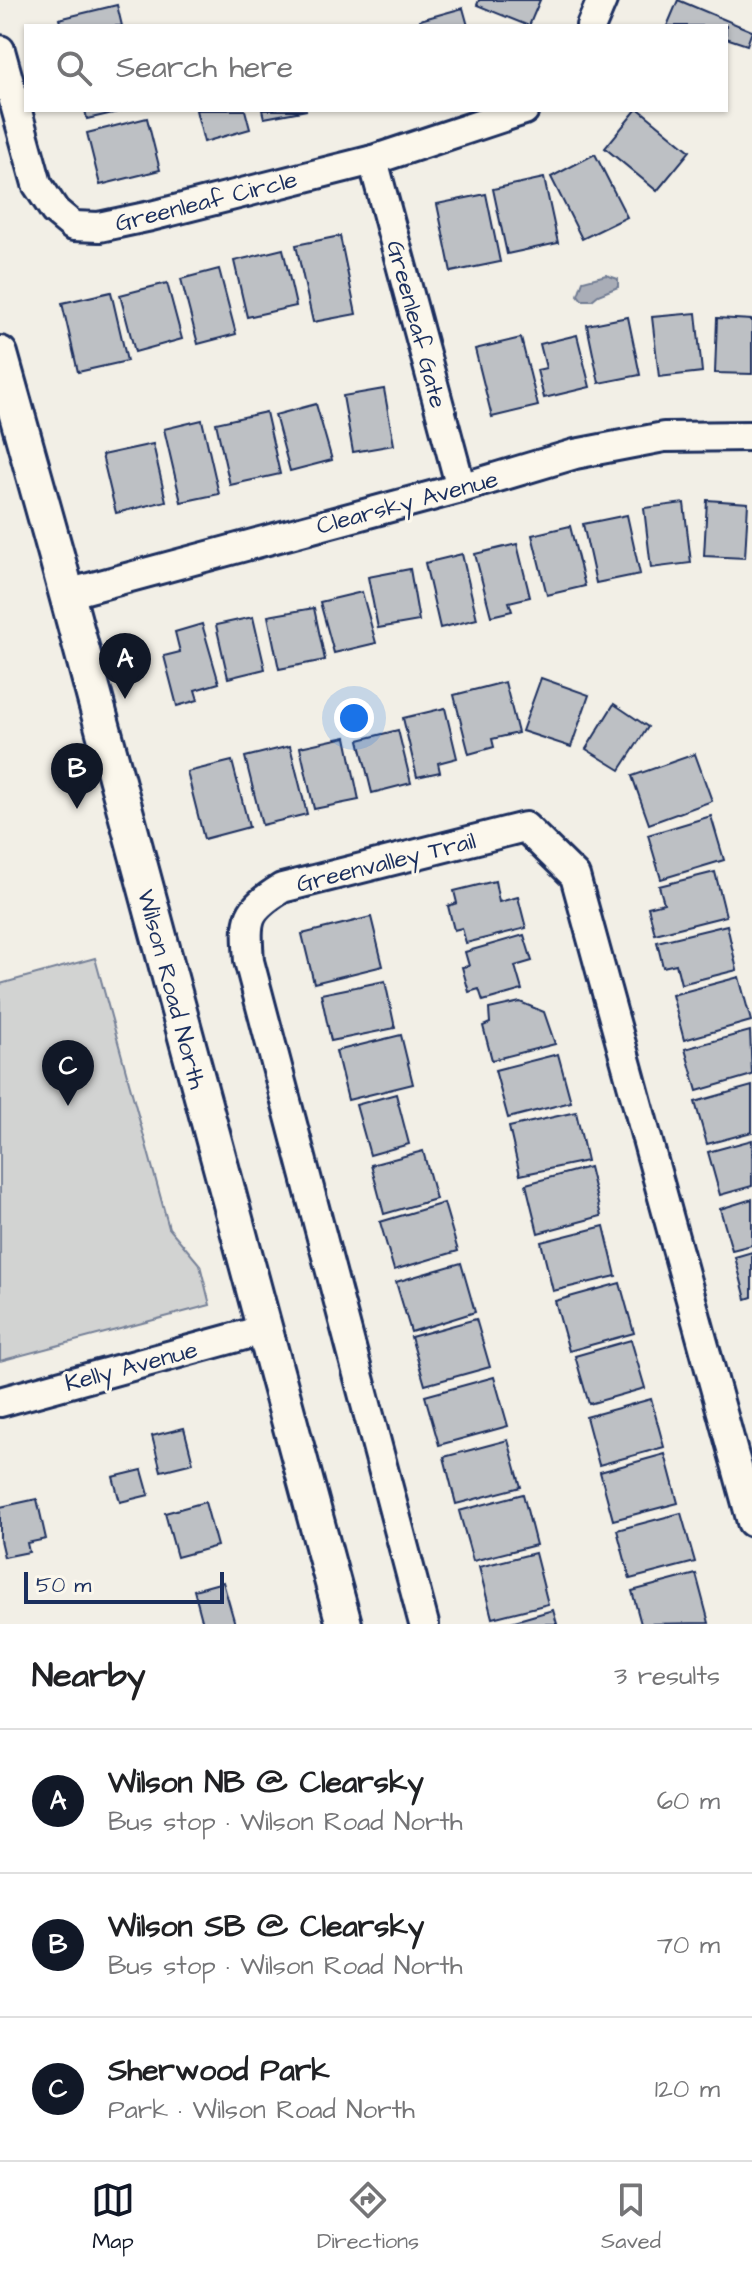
<!DOCTYPE html>
<html lang="en">
<head>
<meta charset="utf-8">
<style>
	:root { --surface:#fff; --page:#f2f2f2; --text:#202124; --muted:#757577; --line:#e0e0e0; --accent:#111827 }
	body { margin:0; font-family:"Architects Daughter",sans-serif; background:var(--page); color:var(--text) }
	.scale { position:absolute; left:24px; bottom:20px; width:200px; box-sizing:border-box; padding-left:8px; border:4px solid #1b2f5e; border-top:0; font-size:22px; line-height:28px; white-space:nowrap; color:#1b2f5e; -webkit-text-stroke:6px #fbf7ec; paint-order:stroke }
	.you { position:absolute; left:354px; top:718px; width:28px; height:28px; margin:-20px; border:6px solid #fff; border-radius:50%; background:#1a73e8; box-shadow:0 0 0 12px #1a73e833 }
	.badge { display:grid; place-items:center; width:52px; height:52px; border-radius:50%; background:var(--accent); color:#fff; font-size:26px; font-weight:700 }
	.pin { position:absolute; translate:-50% -66px; filter:drop-shadow(0 2px 4px #0008) }
	.pin::after { content:''; position:absolute; top:42px; width:28px; height:24px; background:inherit; clip-path:polygon(0 0,100% 0,50% 100%) }
	.list { margin:0; padding:0; list-style:none }
	h2 { display:flex; justify-content:space-between; align-items:center; height:104px; margin:0; padding:0 32px; font-size:34px }
	h2 small { font-size:26px; font-weight:400; color:var(--muted) }
	.list li { display:grid; grid-template-columns:52px 1fr auto; gap:24px; align-items:center; box-sizing:border-box; height:144px; padding:0 32px; border-top:2px solid var(--line) }
	.list b { display:block; font-size:30px; white-space:nowrap }
	.list p { margin:0; font-size:26px; white-space:nowrap; color:var(--muted) }
	.list em { font-size:26px; font-style:normal; color:var(--muted) }
	.icon { flex:none; width:44px; height:44px; fill:none; stroke:currentColor; stroke-width:2; stroke-linecap:round; stroke-linejoin:round }
	.map { position:relative; flex:none; width:752px; height:1624px; overflow:hidden }
	.search { position:absolute; background:var(--surface); box-shadow:0 2px 6px #0004; left:24px; right:24px; top:24px; height:88px; display:flex; align-items:center; gap:20px; box-sizing:border-box; padding:0 28px; border-radius:0px; color:var(--muted); font-size:30px }
	.sheet { height:536px; background:var(--surface) }
	nav { display:flex; justify-content:space-around; align-items:center; box-sizing:border-box; height:112px; border-top:2px solid var(--line); background:var(--surface); font-size:22px; color:var(--muted) }
	nav a { display:grid; justify-items:center; gap:4px }
	nav .on { color:var(--accent) }
	.map>svg:first-child { display:block }
	.green { fill:#d2d3d2; stroke:#768198; stroke-width:2 }
	.water { fill:#a9adb7; stroke:#707b93; stroke-width:2 }
	.building { fill:#bdc0c4; stroke:#1b2f5e; stroke-width:2 }
	.lines { fill:none; stroke-linecap:round; stroke-linejoin:round }
	.minor-casing { stroke:#1b2f5e; stroke-width:34 }
	.tertiary-casing { stroke:#1b2f5e; stroke-width:40 }
	.minor { stroke:#fbf7ec; stroke-width:28 }
	.tertiary { stroke:#fbf7ec; stroke-width:34 }
	.labels { text-anchor:middle; stroke-width:6; stroke-linejoin:round; paint-order:stroke }
	.street-label { font-size:24px; fill:#1b2f5e; stroke:#fbf7ec }
</style>
</head>
<body>
<div class="map">
<svg width="752" height="1624" viewBox="0 0 752 1624">
	<rect width="100%" height="100%" fill="#f2efe6"/>
	<filter id="ink" filterUnits="userSpaceOnUse"><feTurbulence type="fractalNoise" baseFrequency=".0125" numOctaves="2"/><feDisplacementMap in="SourceGraphic" scale="16" xChannelSelector="R" yChannelSelector="G"/><feConvolveMatrix kernelMatrix="1 2 1 2 8 2 1 2 1" color-interpolation-filters="sRGB"/></filter>
	<g filter="url(#ink)">
		<path class="green" d="M95,958L169,1228L200,1265L210,1305L0,1361V984Z"/>
		<path class="water" d="M606,275L618,279V287L598,295L592,300H582L578,295L583,281Z"/>
		<g class="building">
			<path d="M479,0H540L529,26L477,5Z"/>
			<path d="M678,0L752,31L747,45L726,38V26H667Z"/>
			<path d="M117,5L122,26H61L59,19Z"/>
			<path d="M463,8L468,26H421L420,20Z"/>
			<path d="M85,110H126L87,119Z"/>
			<path d="M196,110H245L250,129L204,142Z"/>
			<path d="M262,110H307L264,118Z"/>
			<path d="M636,110H640L690,151L657,191L605,148Z"/>
			<path d="M147,118L160,170L100,185L87,133Z"/>
			<path d="M595,154L627,217L582,239L551,177Z"/>
			<path d="M544,178L558,243L507,254L493,189Z"/>
			<path d="M486,194L500,262L451,272L437,204Z"/>
			<path d="M340,236L356,314L313,322L296,245Z"/>
			<path d="M283,249L296,306L247,317L234,261Z"/>
			<path d="M219,269L236,334L198,344L181,279Z"/>
			<path d="M167,283L182,339L135,352L120,295Z"/>
			<path d="M111,292L127,361L78,372L62,303Z"/>
			<path d="M696,313L702,372L659,377L652,317Z"/>
			<path d="M628,317L640,375L599,383L587,325Z"/>
			<path d="M717,318L752,320V374L715,373Z"/>
			<path d="M577,335L590,387L544,398L537,370L546,368L540,344Z"/>
			<path d="M521,338L538,406L492,417L475,349Z"/>
			<path d="M384,389L394,445L353,452L343,396Z"/>
			<path d="M316,404L332,460L290,471L275,415Z"/>
			<path d="M266,412L280,474L230,485L216,423Z"/>
			<path d="M202,420L219,494L181,502L164,429Z"/>
			<path d="M153,444L166,501L116,513L102,455Z"/>
			<path d="M707,500L748,503L745,558L704,556Z"/>
			<path d="M684,503L691,563L651,568L644,508Z"/>
			<path d="M627,515L640,574L596,583L583,524Z"/>
			<path d="M570,526L585,586L547,595L532,535Z"/>
			<path d="M517,544L530,597L509,602L512,611L491,616L475,554Z"/>
			<path d="M462,554L477,619L440,628L425,563Z"/>
			<path d="M410,569L419,621L378,628L368,577Z"/>
			<path d="M362,592L376,643L334,653L320,602Z"/>
			<path d="M314,608L325,660L279,669L268,616Z"/>
			<path d="M253,617L265,669L228,678L216,625Z"/>
			<path d="M202,624L219,683L195,690L198,700L177,706L164,656L180,652L175,632Z"/>
			<path d="M541,678L589,695L571,747L522,731Z"/>
			<path d="M505,682L518,733L492,739L494,747L469,754L454,695Z"/>
			<path d="M614,704L648,727L620,770L586,749Z"/>
			<path d="M445,708L457,758L438,763L440,772L417,777L403,718Z"/>
			<path d="M398,730L411,783L372,793L359,740Z"/>
			<path d="M346,737L359,800L314,809L300,747Z"/>
			<path d="M290,746L307,814L262,825L245,757Z"/>
			<path d="M695,754L712,801L649,824L632,776Z"/>
			<path d="M232,761L249,827L204,839L187,772Z"/>
			<path d="M711,816L724,860L661,879L648,835Z"/>
			<path d="M715,872L726,916L655,934L648,907L664,903L659,886Z"/>
			<path d="M495,881L499,902L518,897L526,928L466,943L462,928L454,930L448,906L457,903L454,891Z"/>
			<path d="M371,917L383,966L314,983L302,934Z"/>
			<path d="M727,925L737,970L681,984L676,964L663,967L657,942Z"/>
			<path d="M524,935L532,961L515,966L522,990L483,1001L479,989L469,992L462,967L469,966L465,952Z"/>
			<path d="M739,977L751,1021L684,1040L672,995Z"/>
			<path d="M385,981L395,1028L331,1041L321,994Z"/>
			<path d="M520,1002L544,1012L555,1044L492,1060L483,1026L490,1023L489,1009Z"/>
			<path d="M750,1031L752,1075L697,1091L685,1049Z"/>
			<path d="M401,1035L413,1084L348,1100L336,1051Z"/>
			<path d="M558,1054L571,1102L508,1118L495,1070Z"/>
			<path d="M752,1086V1132L707,1144L695,1102Z"/>
			<path d="M396,1094L409,1144L370,1155L356,1105Z"/>
			<path d="M576,1112L587,1161L520,1175L509,1127Z"/>
			<path d="M752,1140V1186L720,1195L708,1152Z"/>
			<path d="M423,1151L436,1199L384,1214L371,1165Z"/>
			<path d="M589,1167L601,1216L538,1233L526,1184Z"/>
			<path d="M752,1199V1245L732,1250L720,1209Z"/>
			<path d="M444,1203L458,1251L394,1270L380,1222Z"/>
			<path d="M604,1226L616,1276L553,1291L541,1242Z"/>
			<path d="M752,1252V1297L746,1299L735,1257Z"/>
			<path d="M461,1263L475,1312L411,1332L396,1282Z"/>
			<path d="M620,1283L634,1333L569,1351L555,1301Z"/>
			<path d="M476,1319L490,1367L425,1385L411,1337Z"/>
			<path d="M631,1340L645,1388L589,1404L575,1356Z"/>
			<path d="M494,1377L508,1426L439,1445L425,1396Z"/>
			<path d="M651,1399L664,1447L599,1465L586,1417Z"/>
			<path d="M184,1428L193,1463L161,1471L152,1436Z"/>
			<path d="M508,1440L521,1487L456,1504L444,1457Z"/>
			<path d="M665,1454L678,1503L613,1520L600,1472Z"/>
			<path d="M142,1470L149,1495L120,1502L113,1477Z"/>
			<path d="M523,1494L536,1545L473,1561L459,1511Z"/>
			<path d="M37,1499L46,1539L27,1543L29,1552L4,1557L0,1540V1507Z"/>
			<path d="M205,1502L217,1546L177,1557L165,1513Z"/>
			<path d="M681,1513L695,1562L630,1579L617,1530Z"/>
			<path d="M535,1553L548,1604L492,1618L479,1567Z"/>
			<path d="M696,1574L709,1623L641,1624L632,1591Z"/>
			<path d="M223,1582L235,1624H203L194,1590Z"/>
			<path d="M553,1610L557,1624H504Z"/>
		</g>
		<g class="lines">
			<defs>
				<g id="minor">
					<path d="M591,26L602,0"/>
					<path d="M0,50L37,184L55,211L73,226L99,227L151,216L373,160L524,110"/>
					<path d="M373,160L461,488"/>
					<path d="M67,594L461,488L575,454L664,437L752,436"/>
					<path d="M0,1402L263,1330"/>
					<path d="M424,1624L249,961C246,918 245,911 282,888L525,827L575,876L752,1522"/>
				</g>
				<path id="tertiary" d="M0,354L56,554L344,1624"/>
			</defs>
			<use href="#minor" class="minor-casing"/>
			<use href="#tertiary" class="tertiary-casing"/>
			<use href="#minor" class="minor"/>
			<use href="#tertiary" class="tertiary"/>
		</g>
	</g>
	<g class="labels">
		<g class="street-label">
			<text transform="translate(206 201) rotate(-14)" y="8">Greenleaf Circle</text>
			<text transform="translate(417 324) rotate(75)" y="8">Greenleaf Gate</text>
			<text transform="translate(407 502) rotate(-15)" y="8">Clearsky Avenue</text>
			<text transform="translate(386 862) rotate(-14)" y="8">Greenvalley Trail</text>
			<text transform="translate(172 989) rotate(75)" y="8">Wilson Road North</text>
			<text transform="translate(131 1366) rotate(-15)" y="8">Kelly Avenue</text>
		</g>
	</g>
</svg>
<div class="scale">50 m</div>
<div class="you"></div>
<div class="pin badge" style="left:125px;top:699px">A</div>
<div class="pin badge" style="left:77px;top:809px">B</div>
<div class="pin badge" style="left:68px;top:1106px">C</div>
<div class="search"><svg class="icon" aria-label="search" viewBox="0 0 24 24"><circle cx="10" cy="10" r="6"/><path d="M15 15l6 6"/></svg>Search here</div>
</div>
<section class="sheet">
<h2>Nearby<small>3 results</small></h2>
<ul class="list">
<li><span class="badge">A</span><div><b>Wilson NB @ Clearsky</b><p>Bus stop · Wilson Road North</p></div><em>60 m</em></li>
<li><span class="badge">B</span><div><b>Wilson SB @ Clearsky</b><p>Bus stop · Wilson Road North</p></div><em>70 m</em></li>
<li><span class="badge">C</span><div><b>Sherwood Park</b><p>Park · Wilson Road North</p></div><em>120 m</em></li>
</ul>
</section>
<nav>
<a class="on"><svg class="icon" aria-label="map" viewBox="0 0 24 24"><path d="M3 6l6-2 6 2 6-2v14l-6 2-6-2-6 2zM9 4v14M15 6v14"/></svg>Map</a>
<a><svg class="icon" aria-label="directions" viewBox="0 0 24 24"><path d="M12 3l9 9-9 9-9-9zM9 14v-3h6M13 9l2 2-2 2"/></svg>Directions</a>
<a><svg class="icon" aria-label="saved" viewBox="0 0 24 24"><path d="M7 4h10v16l-5-4-5 4z"/></svg>Saved</a>
</nav>
</body>
</html>
